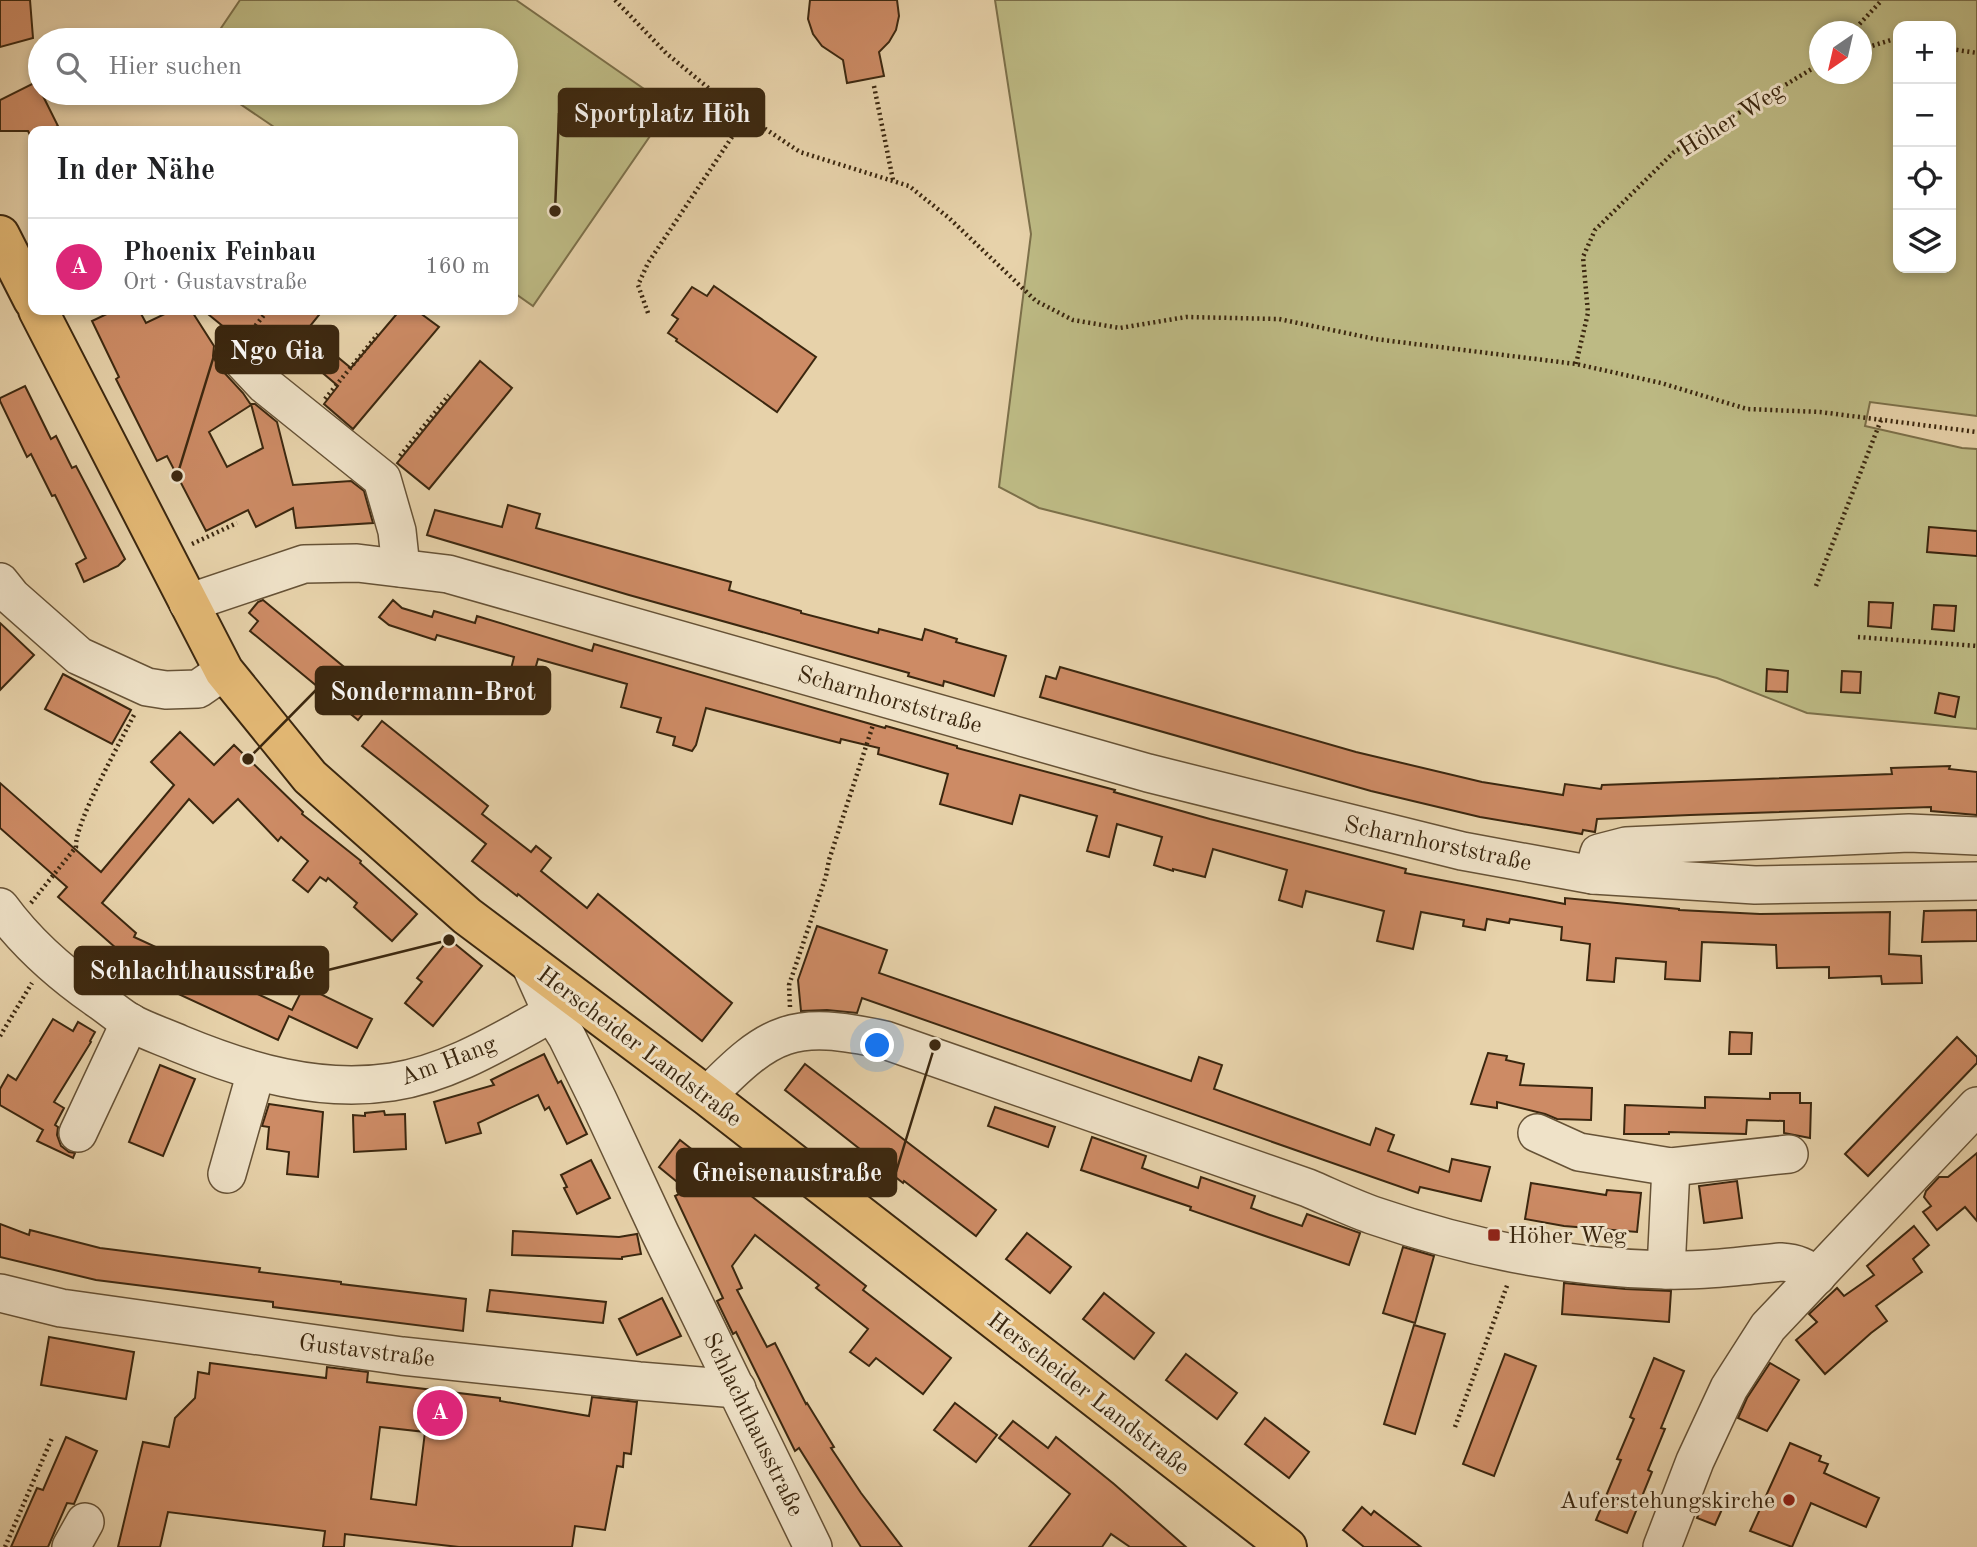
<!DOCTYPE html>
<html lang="de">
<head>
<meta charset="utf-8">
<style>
	:root { --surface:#fff; --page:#f6f6f6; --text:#202124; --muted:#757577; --line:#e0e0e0; --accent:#db2777 }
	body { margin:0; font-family:"Old Standard TT",serif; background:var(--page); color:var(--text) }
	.controls { position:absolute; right:21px; top:21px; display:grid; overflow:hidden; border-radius:14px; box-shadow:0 4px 10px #0003 }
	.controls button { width:63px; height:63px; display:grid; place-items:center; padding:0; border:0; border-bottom:2px solid var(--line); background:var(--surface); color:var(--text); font:35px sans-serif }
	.compass { position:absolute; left:1809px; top:21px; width:63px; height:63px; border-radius:50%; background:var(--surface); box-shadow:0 4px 10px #0003; rotate:214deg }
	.you { position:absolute; left:878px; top:1046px; width:24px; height:24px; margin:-18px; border:5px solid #fff; border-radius:50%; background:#1a73e8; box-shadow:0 0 0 10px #1a73e833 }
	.badge { display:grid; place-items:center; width:46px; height:46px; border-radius:50%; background:var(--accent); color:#fff; font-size:23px; font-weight:700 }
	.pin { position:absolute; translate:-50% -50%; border:4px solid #fff; box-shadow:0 2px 7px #0006 }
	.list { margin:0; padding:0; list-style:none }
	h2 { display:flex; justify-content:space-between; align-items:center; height:91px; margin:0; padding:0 28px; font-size:30px }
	h2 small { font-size:23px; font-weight:400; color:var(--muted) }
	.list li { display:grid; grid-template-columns:46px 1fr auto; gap:21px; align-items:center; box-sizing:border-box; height:98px; padding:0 28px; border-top:2px solid var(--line) }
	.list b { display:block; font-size:26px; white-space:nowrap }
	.list p { margin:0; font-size:23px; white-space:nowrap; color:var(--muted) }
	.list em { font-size:23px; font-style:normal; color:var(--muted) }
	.icon { flex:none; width:38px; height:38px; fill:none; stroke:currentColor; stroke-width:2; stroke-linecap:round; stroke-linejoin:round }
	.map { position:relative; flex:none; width:1977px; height:1547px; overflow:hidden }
	.search { position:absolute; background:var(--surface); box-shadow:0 4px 10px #0003; left:28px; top:28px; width:490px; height:77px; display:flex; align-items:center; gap:18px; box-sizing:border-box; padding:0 24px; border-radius:38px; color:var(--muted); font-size:26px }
	.panel { position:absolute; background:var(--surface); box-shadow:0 4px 10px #0003; left:28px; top:126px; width:490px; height:189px; border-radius:14px }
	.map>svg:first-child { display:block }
	.green { fill:#bdba84; stroke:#7c704a; stroke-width:2; fill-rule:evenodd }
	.building { fill:#cd8b65; stroke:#3b270f; stroke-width:2; fill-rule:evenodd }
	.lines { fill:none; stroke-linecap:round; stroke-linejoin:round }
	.minor-casing { stroke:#665236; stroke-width:40 }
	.major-casing { stroke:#3b270f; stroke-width:42 }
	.path { stroke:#3b270f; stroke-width:4.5; stroke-dasharray:2 3.5; stroke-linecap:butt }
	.minor { stroke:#efe2c8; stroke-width:37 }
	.major { stroke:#e4b975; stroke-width:38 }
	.poi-dot { fill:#8f2418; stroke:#efe2c8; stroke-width:2.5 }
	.labels { text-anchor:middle; stroke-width:6; stroke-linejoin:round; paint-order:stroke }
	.street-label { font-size:24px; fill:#3b270f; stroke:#efe2c8 }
	.poi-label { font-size:24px; fill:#3b270f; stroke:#efe2c8; text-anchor:start }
	.leader { fill:none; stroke:#3b270f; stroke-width:2.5 }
	.callout-dot { fill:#3b270f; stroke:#efe2c8; stroke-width:2.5 }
	.callout { fill:#3b270f; stroke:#3b270f; stroke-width:2.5 }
	.callout-label { font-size:26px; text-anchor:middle; font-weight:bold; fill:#fff }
</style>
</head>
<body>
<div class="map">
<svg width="1977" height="1547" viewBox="0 0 1977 1547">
	<rect width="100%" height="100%" fill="#e7d2aa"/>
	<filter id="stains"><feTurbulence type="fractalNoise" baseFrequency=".00286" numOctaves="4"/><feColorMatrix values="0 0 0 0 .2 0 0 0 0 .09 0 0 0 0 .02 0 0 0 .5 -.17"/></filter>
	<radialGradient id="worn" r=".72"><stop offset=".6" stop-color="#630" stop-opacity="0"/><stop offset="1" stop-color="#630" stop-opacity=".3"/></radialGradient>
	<g class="green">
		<path d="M240,0H516L670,107L533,306L513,292V131H280L224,93H506V40H213Z"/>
		<path d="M995,0H1977V416L1870,402L1865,426L1962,448L1977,449V729L1807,713L1717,678L1039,508L999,487L1031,234ZM1898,26H1951V268H1898ZM1820,32H1862V74H1820Z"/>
	</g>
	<g class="building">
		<path d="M0,0H30L33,38L0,47Z"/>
		<path d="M810,0H897L899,16L896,30L889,42L879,52L884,76L847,83L843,60L822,46L813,34L808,19Z"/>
		<path d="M36,82L58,126L48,131H33L32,139L28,131H0V100Z"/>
		<path d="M714,286L816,357L777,412L676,341L677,339L668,333L678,319L672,315L692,287L707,296Z"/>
		<path d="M115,310H139L146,323L173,310H191L214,346L213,356L218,366L243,393L251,405L209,432L227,467L263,448L251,404H255L277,422L293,485L351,481L364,491L373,523L296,528L293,508L256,527L248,510L206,531L167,456L157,461L116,379L119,377L92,321Z"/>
		<path d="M203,310H323L306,331L351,368L400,310H416L439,327L353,429L324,404L338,386L312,364L292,348L276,366L249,337L239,332H230Z"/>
		<path d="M480,361L512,388L429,489L397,463Z"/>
		<path d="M25,386L51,439L56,436L72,468L76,466L125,559L118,566L84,582L76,564L86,558L55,495L52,496L31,454L27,457L0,401V398Z"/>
		<path d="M508,505L540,514L536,528L731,582L729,590L801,611V613L878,633L879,629L922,640L925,629L957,639L956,642L1006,656L994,696L944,681L943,686L908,676L909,673L629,595L427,535L435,510L502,527Z"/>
		<path d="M1929,527L1977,531V556L1927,552Z"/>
		<path d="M263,600L378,695L358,720L250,631L258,621L249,613L258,602Z"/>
		<path d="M393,600L402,608L432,617L434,611L475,623L477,616L592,651L594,644L818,709L885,728L886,726L957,746V748L1115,790L1114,792L1210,819L1406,869L1405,873L1565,904V898L1679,909V910L1760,914L1890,912L1889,954L1921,956L1922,983L1882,984L1881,976L1829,978V967L1777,968L1776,945L1702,942L1700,981L1665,979L1666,962L1616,958L1614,982L1587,980L1590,944L1561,940L1562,927L1510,919L1509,923L1487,919L1485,930L1463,926L1464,920L1421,912L1413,949L1377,941L1384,911L1306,891L1302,907L1279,900L1287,870L1213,849L1205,877L1173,869V871L1154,865L1162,837L1117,824L1109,857L1087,851L1097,816L1020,795L1012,824L940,804L948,774L878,754L879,748L841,739L840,743L706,708L696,745L692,751L673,745L675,737L657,732L661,718L621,707L627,684L538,659L530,687L508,681L514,657L437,635L435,640L389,625L379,617Z"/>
		<path d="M1869,602L1893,603L1891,628L1868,626Z"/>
		<path d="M1934,605L1956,606L1954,631L1932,629Z"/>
		<path d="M0,623L34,655L0,690Z"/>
		<path d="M1060,667L1356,752L1482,782L1563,795L1565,784L1601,789L1602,785L1892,774L1891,768L1950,766L1949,769L1977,772V815L1931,811V807L1690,815L1597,819L1595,832L1583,830L1582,834L1480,817L1371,791L1040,697L1046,676L1056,679Z"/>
		<path d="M1767,669L1788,671L1787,692L1766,691Z"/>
		<path d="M1842,671L1861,672L1860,693L1841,692Z"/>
		<path d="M63,674L131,710L112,744L45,709Z"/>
		<path d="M1939,693L1959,697L1955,717L1935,713Z"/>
		<path d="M382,721L488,806L482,814L531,852L536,846L551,858L541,871L587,908L598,894L732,1003L702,1041L518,894L517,896L472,861L486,844L362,746Z"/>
		<path d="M180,732L214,765L234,745L303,812L302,814L361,861L360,863L417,914L392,941L354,907L357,903L328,878L326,881L320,877L308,892L293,880L308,861L281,837L278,841L238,799L213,823L189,799L102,903L136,933L134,937L292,1010L304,986L372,1019L357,1048L289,1016L278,1040L120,967L125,956L58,897L67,887L0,828V783L101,872L174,785L151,762Z"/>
		<path d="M1977,910V941L1922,942L1924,911Z"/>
		<path d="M817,926L887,950L879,973L1191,1081L1199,1057L1222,1065L1214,1089L1370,1145L1376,1128L1394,1135L1388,1151L1449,1172L1452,1159L1490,1167L1481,1201L1420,1187L1418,1193L862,998L857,1013L827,1010L801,1011L798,980Z"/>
		<path d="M449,939L482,966L433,1026L405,1003L422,982L417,978Z"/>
		<path d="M53,1019L73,1031L78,1022L95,1032L90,1041L91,1042L54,1102L64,1108L55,1125L58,1127L57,1135L61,1146L69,1152L75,1153L73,1158L37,1141L43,1130L0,1105V1089L8,1075L16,1080Z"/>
		<path d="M1730,1032L1752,1033L1751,1054H1729Z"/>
		<path d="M1957,1037L1977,1057V1063L1868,1176L1845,1154Z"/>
		<path d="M1488,1053L1507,1056L1506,1060L1524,1064L1520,1085L1592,1088L1591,1120L1557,1119L1545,1114L1497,1102V1108L1471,1104Z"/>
		<path d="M544,1054L558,1083L561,1081L587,1134L567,1144L549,1107L545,1110L538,1095L478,1123L481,1133L446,1143L434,1102L494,1085L491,1080Z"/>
		<path d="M805,1064L996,1210L976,1236L904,1181L903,1183L785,1090Z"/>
		<path d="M160,1065L195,1079L163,1156L129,1142Z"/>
		<path d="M1770,1093H1800V1103H1811L1810,1138L1784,1133V1121L1747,1120L1746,1134L1669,1132V1134H1624L1625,1105L1705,1108V1097L1770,1099Z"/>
		<path d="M269,1104L323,1112L318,1177L287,1174L289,1152L267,1149L269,1127L262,1126Z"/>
		<path d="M995,1107L1055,1127L1048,1147L988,1126Z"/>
		<path d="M384,1111L385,1115L405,1114L406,1149L354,1152L353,1115L365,1116V1113Z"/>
		<path d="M1092,1137L1146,1156L1142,1168L1161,1175L1198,1188L1201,1177L1255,1196L1251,1208L1270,1215L1302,1226L1307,1214L1360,1233L1349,1265L1190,1210L1191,1207L1081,1170Z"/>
		<path d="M680,1140L866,1286L863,1290L951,1358L923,1394L876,1358L869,1366L850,1352L868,1329L816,1288L819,1285L755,1235L732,1266L742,1288L737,1290L767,1347L775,1343L806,1404L807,1403L834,1447L831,1448L861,1493L902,1547H861L799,1448L795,1451L736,1332L733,1334L717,1301L723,1298L675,1196L687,1190L659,1167Z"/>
		<path d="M1977,1153V1221L1965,1207L1937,1230L1923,1212L1931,1206L1924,1197L1926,1191L1939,1177H1948Z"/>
		<path d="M591,1160L610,1198L577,1214L564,1188L567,1187L561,1175Z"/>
		<path d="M1737,1181L1742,1218L1704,1223L1699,1186Z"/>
		<path d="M1531,1183L1606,1195L1607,1190L1641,1193L1637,1232L1564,1226L1525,1219Z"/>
		<path d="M0,1224L29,1235L30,1230L100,1248L260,1268L259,1272L341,1282V1284L466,1299L463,1331L273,1307V1302L96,1280L0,1257Z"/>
		<path d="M1914,1226L1929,1245L1913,1259L1922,1272L1876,1306L1887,1321L1871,1333L1825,1374L1796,1340L1817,1322L1809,1314L1837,1288L1844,1296L1874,1275L1867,1266Z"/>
		<path d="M513,1231L619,1237L637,1234L641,1254L622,1257V1259L512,1255Z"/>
		<path d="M1027,1233L1071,1267L1050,1293L1006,1259Z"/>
		<path d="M1403,1247L1434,1256L1415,1323L1383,1313Z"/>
		<path d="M1564,1283L1625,1289L1671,1291L1669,1322L1562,1314Z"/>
		<path d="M490,1290L606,1302L603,1323L487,1311Z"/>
		<path d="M1104,1293L1154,1333L1134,1359L1083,1319Z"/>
		<path d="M662,1298L681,1336L637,1355L619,1319Z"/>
		<path d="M1414,1325L1445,1334L1415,1434L1384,1424Z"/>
		<path d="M49,1337L134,1352L126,1399L41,1385Z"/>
		<path d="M1186,1354L1237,1393L1217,1419L1166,1380Z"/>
		<path d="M1505,1354L1536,1366L1494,1476L1463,1464Z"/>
		<path d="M1654,1358L1684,1371L1661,1428L1665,1429L1648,1470L1652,1472L1627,1533L1596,1520L1621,1460L1617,1459L1634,1419L1630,1417Z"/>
		<path d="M210,1363L326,1378L327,1367L368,1372L367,1382L500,1398V1401L589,1416L592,1397L637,1402L631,1454L624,1453L623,1467L617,1466L605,1530L575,1526L572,1547H459L345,1534L344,1547H323L325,1531L168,1512L160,1547H118L143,1442L169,1447L175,1418L195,1398L198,1372L209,1374ZM380,1427L425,1432L416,1505L371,1499Z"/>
		<path d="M1770,1363L1799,1380L1767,1431L1738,1418L1747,1398Z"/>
		<path d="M955,1403L997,1435L976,1462L934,1430Z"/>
		<path d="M1265,1418L1309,1452L1289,1478L1245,1444Z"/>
		<path d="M1013,1421L1048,1448L1056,1437L1114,1484L1186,1547H1130L1111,1534L1102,1547H1029L1070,1494L999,1438Z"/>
		<path d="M66,1437L97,1451L74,1504L67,1503L48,1547H11L37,1488L43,1490Z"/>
		<path d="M1790,1443L1821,1456L1819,1461L1828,1464L1824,1473L1879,1498L1866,1527L1811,1503L1792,1547L1750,1531Z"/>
		<path d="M1705,1500L1723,1507L1715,1525L1697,1518Z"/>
		<path d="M1362,1507L1371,1515L1374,1511L1421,1547H1364L1343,1530Z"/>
	</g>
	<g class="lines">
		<defs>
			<g id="minor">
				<path d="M234,352L265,385L382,479L397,531L401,568"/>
				<path d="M0,582L12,597L79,656L147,687L166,690L198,689L224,671"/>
				<path d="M188,603L304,564L357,563L448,574L1148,773L1462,851L1593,875L1755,885L1977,881"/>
				<path d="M1593,875L1599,853L1626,846L1909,833L1977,836"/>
				<path d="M0,907C27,944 59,972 96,998C108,1006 119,1016 131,1023C146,1031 164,1037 180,1044C248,1072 318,1093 392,1082C450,1073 501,1041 552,1013"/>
				<path d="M529,962L552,1013L567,1037L598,1100L660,1233L813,1547"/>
				<path d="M707,1096C771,1030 793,1020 885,1040L1308,1188C1329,1197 1350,1207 1372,1215C1465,1247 1566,1268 1664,1270C1703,1271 1742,1266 1781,1262C1797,1263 1805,1267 1817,1276"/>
				<path d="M78,1133L130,1022"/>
				<path d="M1537,1133L1579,1152L1671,1167L1789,1154"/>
				<path d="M227,1174L256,1072"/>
				<path d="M1666,1270L1671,1167"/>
				<path d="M0,1293L61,1308L402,1356L639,1381L737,1389"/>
				<path d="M71,1547L85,1522"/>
				<path d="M1662,1547L1695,1461L1729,1388L1768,1327L1977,1106"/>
			</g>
			<g id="major">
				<path d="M0,235L33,300"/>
				<path d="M38,310L224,671L310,777L467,916L707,1096L1287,1547"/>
			</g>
		</defs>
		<use href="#minor" class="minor-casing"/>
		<use href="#major" class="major-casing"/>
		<g class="path">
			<path d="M615,0L666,53L728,104L800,152L909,186L949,218L1036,301L1073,320L1120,328L1186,317L1279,319L1375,339L1576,364L1661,383L1747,409L1820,412L1977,432"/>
			<path d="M1852,32L1882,0"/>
			<path d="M1862,49L1891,40L1898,41"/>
			<path d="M1951,49L1977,53"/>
			<path d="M874,86L893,180"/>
			<path d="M648,313L638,285L648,263L746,116"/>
			<path d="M252,330L268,310"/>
			<path d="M1576,364L1588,313L1583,257L1595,230L1674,152L1820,64"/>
			<path d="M325,399L378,334"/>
			<path d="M400,456L449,395"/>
			<path d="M192,544L237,523"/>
			<path d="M1816,586L1881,420"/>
			<path d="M1858,637L1977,646"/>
			<path d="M31,903L76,847C74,824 122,739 135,713"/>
			<path d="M790,1007L789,985L826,876L829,860L873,725"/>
			<path d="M0,1036L32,983"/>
			<path d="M1455,1427L1508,1283"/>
			<path d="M5,1547L52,1438"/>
		</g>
		<use href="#minor" class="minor"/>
		<use href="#major" class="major"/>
	</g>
	<g class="poi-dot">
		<rect x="1487" y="1228" width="14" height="14" rx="3.5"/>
		<circle cx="1789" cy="1500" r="7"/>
	</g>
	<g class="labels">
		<g class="street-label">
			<text transform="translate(1731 119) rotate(-32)" y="8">Höher Weg</text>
			<text transform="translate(890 699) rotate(16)" y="8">Scharnhorststraße</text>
			<text transform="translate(1438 843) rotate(12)" y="8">Scharnhorststraße</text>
			<text transform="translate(640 1046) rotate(37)" y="8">Herscheider Landstraße</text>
			<text transform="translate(448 1060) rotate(-21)" y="8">Am Hang</text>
			<text transform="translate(367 1350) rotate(7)" y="8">Gustavstraße</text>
			<text transform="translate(1089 1393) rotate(38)" y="8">Herscheider Landstraße</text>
			<text transform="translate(754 1424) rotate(64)" y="8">Schlachthausstraße</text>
		</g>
		<g class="poi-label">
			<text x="1508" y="1243">Höher Weg</text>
			<text x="1775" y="1508" text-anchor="end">Auferstehungskirche</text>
		</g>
	</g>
	<path class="leader" d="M555 211L559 113M177 476L216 349M248 759L316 690M449 940L328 970M935 1045L896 1172"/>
	<g class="callout-dot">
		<circle cx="555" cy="211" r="7"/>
		<circle cx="177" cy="476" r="7"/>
		<circle cx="248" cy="759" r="7"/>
		<circle cx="449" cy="940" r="7"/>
		<circle cx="935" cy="1045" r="7"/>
	</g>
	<g class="callout">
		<rect x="559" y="89" width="205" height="47" rx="7"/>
		<rect x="216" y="326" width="122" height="47" rx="7"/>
		<rect x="316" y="667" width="234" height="47" rx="7"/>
		<rect x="75" y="947" width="253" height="47" rx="7"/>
		<rect x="677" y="1149" width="219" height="47" rx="7"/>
	</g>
	<g class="callout-label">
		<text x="662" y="122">Sportplatz Höh</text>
		<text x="277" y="359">Ngo Gia</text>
		<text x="433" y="700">Sondermann-Brot</text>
		<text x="202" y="979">Schlachthausstraße</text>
		<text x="787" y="1181">Gneisenaustraße</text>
	</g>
	<rect width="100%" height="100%" filter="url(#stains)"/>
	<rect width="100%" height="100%" fill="url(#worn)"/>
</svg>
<div class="controls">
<button>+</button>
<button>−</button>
<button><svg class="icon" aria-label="locate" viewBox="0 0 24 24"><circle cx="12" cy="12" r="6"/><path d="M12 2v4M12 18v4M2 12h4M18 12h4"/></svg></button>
<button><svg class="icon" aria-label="layers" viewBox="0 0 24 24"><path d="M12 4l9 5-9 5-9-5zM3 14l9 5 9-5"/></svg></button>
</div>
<svg class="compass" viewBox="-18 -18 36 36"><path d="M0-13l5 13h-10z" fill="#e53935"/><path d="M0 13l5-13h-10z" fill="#757577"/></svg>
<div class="you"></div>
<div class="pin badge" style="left:440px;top:1413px">A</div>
<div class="search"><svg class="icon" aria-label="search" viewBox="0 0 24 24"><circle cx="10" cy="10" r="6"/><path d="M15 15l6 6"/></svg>Hier suchen</div>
<section class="panel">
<h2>In der Nähe<small></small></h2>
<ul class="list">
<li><span class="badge">A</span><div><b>Phoenix Feinbau</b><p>Ort · Gustavstraße</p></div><em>160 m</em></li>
</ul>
</section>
</div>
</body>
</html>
